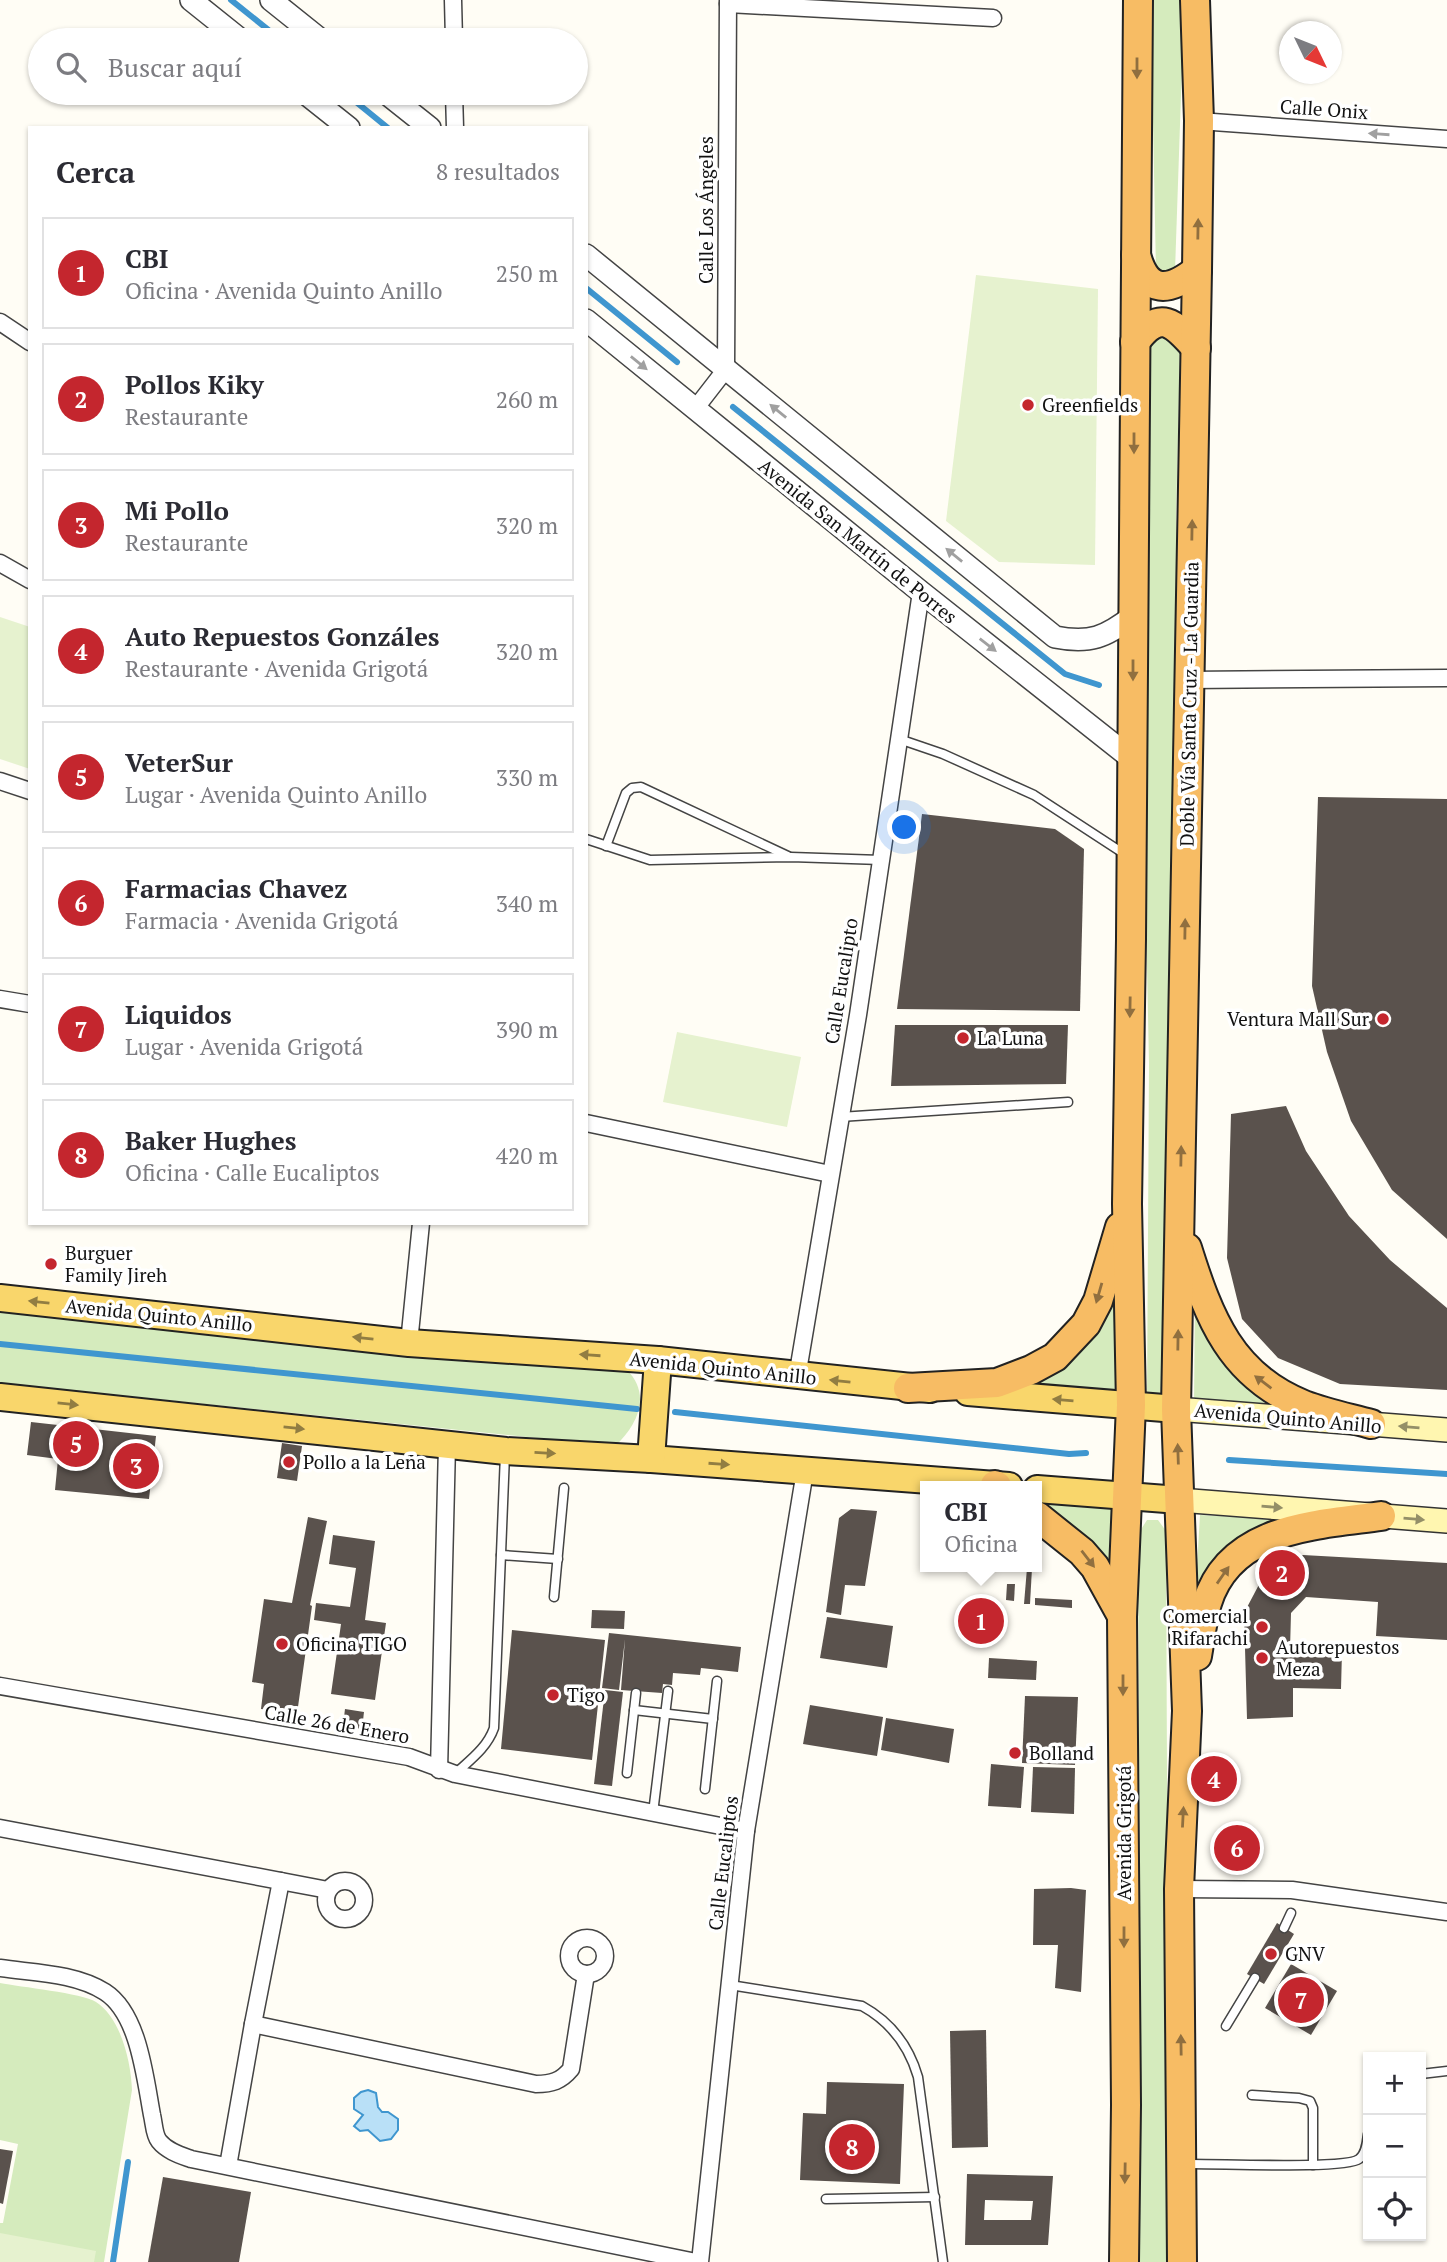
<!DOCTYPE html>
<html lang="es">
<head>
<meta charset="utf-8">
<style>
	:root { --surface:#fff; --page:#f2f2f3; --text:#2b2b33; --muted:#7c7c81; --line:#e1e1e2; --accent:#c4262e }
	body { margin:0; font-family:"PT Serif",serif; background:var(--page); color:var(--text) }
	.controls { position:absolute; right:21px; bottom:21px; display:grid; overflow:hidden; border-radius:0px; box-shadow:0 2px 5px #0004 }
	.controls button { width:63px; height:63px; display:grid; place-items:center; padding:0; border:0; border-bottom:2px solid var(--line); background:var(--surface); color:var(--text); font:35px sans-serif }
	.compass { position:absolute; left:1279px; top:21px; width:63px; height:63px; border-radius:50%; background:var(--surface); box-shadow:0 2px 5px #0004; rotate:133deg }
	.you { position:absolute; left:905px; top:828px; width:24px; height:24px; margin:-18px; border:5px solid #fff; border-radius:50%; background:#1a73e8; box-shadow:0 0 0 10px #1a73e833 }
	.badge { display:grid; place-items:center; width:46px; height:46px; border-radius:50%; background:var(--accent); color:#fff; font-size:23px; font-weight:700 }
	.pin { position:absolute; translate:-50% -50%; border:4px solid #fff; box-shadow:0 2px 7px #0006 }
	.popup { position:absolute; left:920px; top:1481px; width:122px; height:91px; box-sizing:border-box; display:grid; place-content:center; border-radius:0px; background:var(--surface); filter:drop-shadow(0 2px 5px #0005); font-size:23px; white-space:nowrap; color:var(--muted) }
	.popup b { font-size:26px; color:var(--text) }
	.popup::after { content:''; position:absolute; left:50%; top:100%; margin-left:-14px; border:14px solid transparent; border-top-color:var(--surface) }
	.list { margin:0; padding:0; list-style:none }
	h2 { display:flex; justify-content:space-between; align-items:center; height:91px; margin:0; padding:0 28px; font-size:30px }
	h2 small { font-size:23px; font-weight:400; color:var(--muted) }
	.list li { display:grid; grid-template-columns:46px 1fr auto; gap:21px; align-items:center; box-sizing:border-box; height:112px; margin:0 14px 14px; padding:0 14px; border:2px solid var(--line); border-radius:0px }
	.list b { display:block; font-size:26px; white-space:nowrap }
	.list p { margin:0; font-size:23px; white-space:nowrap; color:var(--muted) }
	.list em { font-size:23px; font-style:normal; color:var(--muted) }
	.icon { flex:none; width:38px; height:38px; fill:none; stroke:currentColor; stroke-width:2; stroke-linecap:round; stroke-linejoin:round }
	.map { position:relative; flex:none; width:1447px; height:2262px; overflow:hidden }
	.search { position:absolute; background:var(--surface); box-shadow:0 2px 5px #0004; left:28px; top:28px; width:560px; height:77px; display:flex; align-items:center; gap:18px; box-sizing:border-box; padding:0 24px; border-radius:38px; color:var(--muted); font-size:26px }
	.panel { position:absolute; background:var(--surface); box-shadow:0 2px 5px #0004; left:28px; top:126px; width:560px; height:1099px; border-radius:0px }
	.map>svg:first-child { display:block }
	.green { fill:#d5ebbd }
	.pitch { fill:#e6f2cf }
	.water { fill:#b9e0f7; stroke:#3f96cf; stroke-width:2 }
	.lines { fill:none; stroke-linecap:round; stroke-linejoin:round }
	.stream { stroke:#3f96cf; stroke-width:6 }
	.building { fill:#5a524d; fill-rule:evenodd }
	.service-casing { stroke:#444; stroke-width:11 }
	.minor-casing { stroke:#444; stroke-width:19 }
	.tertiary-casing { stroke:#444; stroke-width:24 }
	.secondary-casing { stroke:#333; stroke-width:26 }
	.primary-casing { stroke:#222; stroke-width:30 }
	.trunk-casing { stroke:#222; stroke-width:32 }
	.service { stroke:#fff; stroke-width:8 }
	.minor { stroke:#fff; stroke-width:16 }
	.tertiary { stroke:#fff; stroke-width:21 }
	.secondary { stroke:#fff6b0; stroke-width:23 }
	.primary { stroke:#f9d66b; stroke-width:26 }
	.trunk { stroke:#f7bc64; stroke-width:28 }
	.oneway { fill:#906f3f }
	.oneway2 { fill:#a0a0a0 }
	.oneway3 { fill:#917d42 }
	.oneway4 { fill:#948f68 }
	.poi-dot { fill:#c4262e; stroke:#fff; stroke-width:2.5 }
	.labels { text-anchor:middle; stroke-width:7; stroke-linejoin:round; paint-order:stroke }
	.street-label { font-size:19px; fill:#111; stroke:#fff }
	.poi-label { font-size:19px; fill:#111; stroke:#fff; text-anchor:start }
</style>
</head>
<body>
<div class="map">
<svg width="1447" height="2262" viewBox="0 0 1447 2262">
	<rect width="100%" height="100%" fill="#fffdf5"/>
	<g class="green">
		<path d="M1154,0H1181L1182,66L1175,271L1169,278L1156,272L1152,70Z"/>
		<path d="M1155,335L1176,338L1180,352L1176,518L1180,668L1165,1402L1147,1400L1149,1064L1145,867L1149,344Z"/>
		<path d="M1118,1272V1396L983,1389L1019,1381Z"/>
		<path d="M1195,1296L1295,1408L1194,1402Z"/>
		<path d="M0,1306L626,1369C652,1394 638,1425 615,1446L0,1383Z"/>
		<path d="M1113,1500L1111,1589L1058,1516L1037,1501Z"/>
		<path d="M1200,1515L1298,1520L1254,1534L1193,1636Z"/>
		<path d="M1147,1520H1158L1166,1531L1169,2262H1135L1140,1961L1138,1538L1140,1531Z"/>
		<path d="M0,1983C20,1987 82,1993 96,2002C121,2018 131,2062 132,2090L104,2262H0V2223H3L18,2144L0,2140Z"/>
	</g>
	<g class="pitch">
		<path d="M976,275L1098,289L1095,565L999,562L946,521Z"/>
		<path d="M0,617L30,627V769L0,759Z"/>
		<path d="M677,1032L801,1057L787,1127L663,1102Z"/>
		<path d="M0,2233L96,2251L94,2262H0Z"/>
	</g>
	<path class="water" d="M368,2090L376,2093L378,2107L382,2112H388L398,2119V2130L391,2139L380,2141L368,2130L360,2131L354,2126L363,2115L354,2109V2098L361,2092Z"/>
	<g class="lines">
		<g class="stream">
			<path d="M231,0L281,40"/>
			<path d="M345,93L388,128"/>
			<path d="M586,288L677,362"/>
			<path d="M733,407L1065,674L1099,685"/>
			<path d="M0,1344L637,1409"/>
			<path d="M675,1412L1069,1454L1086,1453"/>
			<path d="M1229,1460L1447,1474"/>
			<path d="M113,2262L128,2162"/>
		</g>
	</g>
	<g class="building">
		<path d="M1318,797L1447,799V1239L1392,1190L1351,1121L1327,1052L1312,986Z"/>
		<path d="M922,814L1055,829L1084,849L1080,1011L897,1009Z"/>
		<path d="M895,1025H1068L1066,1084L891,1086Z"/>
		<path d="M1286,1106L1306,1151L1349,1216L1390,1260L1447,1308V1390L1340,1384L1278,1358L1242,1319L1227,1258L1231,1114Z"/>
		<path d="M31,1422L156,1436L149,1499L55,1490L58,1459L27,1455Z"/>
		<path d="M282,1443L302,1446L297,1481L277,1478Z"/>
		<path d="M851,1509L877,1511L865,1586L845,1585L841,1615L826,1612L839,1518Z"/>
		<path d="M308,1517L327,1521L310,1605L312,1606L297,1714L261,1709L264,1684L252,1682L264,1599L292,1603Z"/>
		<path d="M333,1535L375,1541L365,1620L386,1623L375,1700L331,1694L341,1624L314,1620L316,1603L350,1607L356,1568L329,1564Z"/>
		<path d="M1303,1555L1447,1563V1640L1376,1636L1378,1602L1306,1597L1291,1613L1290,1650L1342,1651L1341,1689L1293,1688V1717L1247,1719L1244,1613L1263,1577L1281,1564Z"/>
		<path d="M1027,1568H1032L1030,1604H1024Z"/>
		<path d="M1007,1584H1015L1014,1601L1006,1600Z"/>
		<path d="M1035,1598L1072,1600V1608L1035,1605Z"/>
		<path d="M592,1610L625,1611L624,1629L591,1628Z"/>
		<path d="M827,1617L893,1626L887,1668L820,1658Z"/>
		<path d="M512,1630L605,1640L592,1760L501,1749Z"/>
		<path d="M609,1633L741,1647L738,1672L701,1668L700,1675L673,1673L672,1685L663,1684L662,1693L621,1690L625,1639L619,1690L602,1688Z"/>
		<path d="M989,1658L1037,1661L1036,1680L988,1678Z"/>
		<path d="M605,1690L623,1692L612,1786L594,1784Z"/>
		<path d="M1025,1696L1078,1697L1075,1765L1022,1763Z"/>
		<path d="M810,1705L883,1717L877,1756L803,1744Z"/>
		<path d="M345,1709L364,1712L362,1729L343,1726Z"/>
		<path d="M886,1718L954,1729L949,1763L881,1750Z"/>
		<path d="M991,1764L1024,1767L1021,1808L988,1806Z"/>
		<path d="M1033,1767L1075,1768L1074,1814L1031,1812Z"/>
		<path d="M1071,1888L1086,1890L1081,1992L1055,1988L1058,1945H1033L1034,1889Z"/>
		<path d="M1277,1923L1294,1934L1264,1984L1247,1974Z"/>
		<path d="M1291,1964L1337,1991L1311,2035L1265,2008Z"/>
		<path d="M986,2030L988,2147L952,2148L950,2031Z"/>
		<path d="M827,2082L904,2084L900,2184L800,2180L803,2113L826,2114Z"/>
		<path d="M0,2149L13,2151L3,2204L0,2203Z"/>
		<path d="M967,2174L1053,2176L1048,2245H965ZM985,2200L1033,2201L1031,2220H984Z"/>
		<path d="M163,2177L251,2192L239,2262H148Z"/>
	</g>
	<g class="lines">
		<defs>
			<g id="service">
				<path d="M899,739L943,754L1034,795L1126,855"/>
				<path d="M586,839L650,860L791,857L881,860"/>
				<path d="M606,846L626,793L632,788L641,787L788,856"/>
				<path d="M840,1117L1068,1102"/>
				<path d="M501,1555L558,1559"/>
				<path d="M554,1597L564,1488"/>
				<path d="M634,1710L713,1719"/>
				<path d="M627,1773L636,1693"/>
				<path d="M455,1774C470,1760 487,1748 494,1728L505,1454"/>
				<path d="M705,1789L717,1681"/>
				<path d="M653,1813L668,1691"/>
				<path d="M1284,1928L1291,1913"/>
				<path d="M730,1985L862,2006C891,2022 909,2046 918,2077L943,2262"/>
				<path d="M1226,2026L1255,1978"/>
				<path d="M1421,2074L1447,2071"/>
				<path d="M1252,2095L1299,2098L1310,2101L1313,2108V2165"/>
				<path d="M1185,2164C1212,2163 1345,2170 1359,2159C1366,2154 1367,2143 1368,2134"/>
				<path d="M826,2199L935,2197"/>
			</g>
			<g id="minor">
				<path d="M453,0L454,40"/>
				<path d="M728,4L993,18"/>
				<path d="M454,93L455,128"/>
				<path d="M1199,121L1447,139"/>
				<path d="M0,322L30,342"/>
				<path d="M695,409L726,369L728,0"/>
				<path d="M0,563L30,580"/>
				<path d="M1188,680L1447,678"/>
				<path d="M0,781L30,791"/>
				<path d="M0,999L30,1004"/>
				<path d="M586,1123L830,1174"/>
				<path d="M409,1343L421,1223"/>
				<path d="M797,1377L858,1015L921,592"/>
				<path d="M0,1686L409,1757L455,1774L746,1831"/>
				<path d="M439,1770L447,1445"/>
				<path d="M0,1828L328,1890"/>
				<circle cx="345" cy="1900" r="19"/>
				<path d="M1179,1889L1292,1890L1447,1912"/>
				<circle cx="587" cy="1956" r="18"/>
				<path d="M0,1968C34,1973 75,1973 105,1992C139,2014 145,2078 152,2115C154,2123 154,2135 159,2141C167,2151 180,2155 191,2159L696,2262"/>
				<path d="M253,2024L536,2084C552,2084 561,2081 571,2069L586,1974"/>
				<path d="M228,2166L253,2024L281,1881"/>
				<path d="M700,2262L746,1831L805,1471"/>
			</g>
			<g id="tertiary">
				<path d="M191,0L241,40"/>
				<path d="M271,0L321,40"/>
				<path d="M305,93L349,128"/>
				<path d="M386,93L430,128"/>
				<path d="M586,255L1055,637C1090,644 1106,637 1133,616"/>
				<path d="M586,320L921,592L1132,759"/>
			</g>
			<g id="secondary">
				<path d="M1176,1409L1447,1430"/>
				<path d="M1179,1500L1447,1521"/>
			</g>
			<g id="primary">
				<path d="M0,1298L409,1343L658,1360L930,1389"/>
				<path d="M968,1392L1176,1409"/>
				<path d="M0,1397L506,1451L651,1459L1009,1486"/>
				<path d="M651,1459L658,1360"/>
				<path d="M1037,1489L1179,1500"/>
			</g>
			<g id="trunk">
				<path d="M1136,255C1147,295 1169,292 1197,270"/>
				<path d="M1135,342C1160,308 1174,323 1196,348"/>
				<path d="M1187,1248C1209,1318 1231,1376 1304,1405C1325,1413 1349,1418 1371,1424"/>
				<path d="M908,1388L997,1383L1031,1370L1055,1357L1086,1324L1098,1301L1120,1227"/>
				<path d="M995,1485L997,1486"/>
				<path d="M1037,1516L1082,1552L1095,1567L1122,1616"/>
				<path d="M1197,1656C1200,1639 1202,1620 1207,1603C1230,1527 1316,1525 1381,1516"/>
				<path d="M1124,2262L1126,2105L1122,1617L1131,1405L1127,1204L1131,939L1138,0"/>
				<path d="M1182,2262L1179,1889L1187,1711L1176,1409L1197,270L1199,121L1195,0"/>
			</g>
		</defs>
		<use href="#service" class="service-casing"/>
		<use href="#minor" class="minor-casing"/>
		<use href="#tertiary" class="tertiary-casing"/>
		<use href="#secondary" class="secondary-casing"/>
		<use href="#primary" class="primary-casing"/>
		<use href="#trunk" class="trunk-casing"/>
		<use href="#service" class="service"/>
		<use href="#minor" class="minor"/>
		<use href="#tertiary" class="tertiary"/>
		<use href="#secondary" class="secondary"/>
		<use href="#primary" class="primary"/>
		<use href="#trunk" class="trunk"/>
	</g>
	<defs><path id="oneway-solid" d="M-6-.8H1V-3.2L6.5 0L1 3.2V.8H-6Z" transform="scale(1.75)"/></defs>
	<g class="oneway">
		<use href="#oneway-solid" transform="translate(1137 68) rotate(90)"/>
		<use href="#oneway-solid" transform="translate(1198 229) rotate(-89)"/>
		<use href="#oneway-solid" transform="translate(1134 443) rotate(90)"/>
		<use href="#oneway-solid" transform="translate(1192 530) rotate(-89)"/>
		<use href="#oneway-solid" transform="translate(1133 670) rotate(90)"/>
		<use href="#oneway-solid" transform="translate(1185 929) rotate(-89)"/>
		<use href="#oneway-solid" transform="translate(1130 1007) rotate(91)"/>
		<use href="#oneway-solid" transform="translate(1181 1156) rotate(-89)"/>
		<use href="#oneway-solid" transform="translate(1099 1293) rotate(106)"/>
		<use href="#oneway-solid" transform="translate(1178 1340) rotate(-89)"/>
		<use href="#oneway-solid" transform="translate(1263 1382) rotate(-143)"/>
		<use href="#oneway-solid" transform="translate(1178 1454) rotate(-92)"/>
		<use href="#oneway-solid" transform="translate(1088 1559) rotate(52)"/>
		<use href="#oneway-solid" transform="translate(1223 1575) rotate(-55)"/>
		<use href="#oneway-solid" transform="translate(1123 1685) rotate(90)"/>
		<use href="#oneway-solid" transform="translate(1183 1817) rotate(-87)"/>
		<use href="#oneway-solid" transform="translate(1124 1937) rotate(90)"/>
		<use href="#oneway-solid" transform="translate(1181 2045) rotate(-91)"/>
		<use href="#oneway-solid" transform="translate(1125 2173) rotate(91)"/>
	</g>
	<g class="oneway2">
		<use href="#oneway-solid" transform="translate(1379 134) rotate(-176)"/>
		<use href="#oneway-solid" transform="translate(639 363) rotate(39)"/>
		<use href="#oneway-solid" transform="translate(778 411) rotate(-141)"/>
		<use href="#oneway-solid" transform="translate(954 555) rotate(-141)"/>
		<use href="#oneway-solid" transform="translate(988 645) rotate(38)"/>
	</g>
	<g class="oneway3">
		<use href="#oneway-solid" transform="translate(39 1302) rotate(-174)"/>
		<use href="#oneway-solid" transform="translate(363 1338) rotate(-174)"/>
		<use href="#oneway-solid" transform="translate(590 1355) rotate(-176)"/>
		<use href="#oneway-solid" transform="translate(840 1381) rotate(-174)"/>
		<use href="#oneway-solid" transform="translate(1063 1400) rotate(-175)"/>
		<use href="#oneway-solid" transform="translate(68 1404) rotate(6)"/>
		<use href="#oneway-solid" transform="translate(294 1428) rotate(6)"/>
		<use href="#oneway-solid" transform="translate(545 1453) rotate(3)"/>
		<use href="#oneway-solid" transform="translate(719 1464) rotate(4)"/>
	</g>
	<g class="oneway4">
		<use href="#oneway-solid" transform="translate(1409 1427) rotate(-175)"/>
		<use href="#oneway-solid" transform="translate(1272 1507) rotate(5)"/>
		<use href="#oneway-solid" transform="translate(1414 1519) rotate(5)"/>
	</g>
	<g class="poi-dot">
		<circle cx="1028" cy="405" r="7"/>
		<circle cx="1383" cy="1019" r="7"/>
		<circle cx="963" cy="1038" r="7"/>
		<circle cx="51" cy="1264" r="7"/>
		<circle cx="289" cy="1462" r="7"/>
		<circle cx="1262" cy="1627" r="7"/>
		<circle cx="282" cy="1644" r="7"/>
		<circle cx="1262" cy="1658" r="7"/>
		<circle cx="553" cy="1695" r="7"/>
		<circle cx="1015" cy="1753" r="7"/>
		<circle cx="1271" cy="1954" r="7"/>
	</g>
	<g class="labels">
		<g class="street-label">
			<text transform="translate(1324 109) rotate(4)" y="7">Calle Onix</text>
			<text transform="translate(706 210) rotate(-90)" y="7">Calle Los Ángeles</text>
			<text transform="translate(858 541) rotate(39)" y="7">Avenida San Martín de Porres</text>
			<text transform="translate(1189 704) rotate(-89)" y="7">Doble Vía Santa Cruz - La Guardia</text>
			<text transform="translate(841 981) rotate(-81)" y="7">Calle Eucalipto</text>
			<text transform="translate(159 1315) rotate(6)" y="7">Avenida Quinto Anillo</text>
			<text transform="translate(723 1368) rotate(6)" y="7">Avenida Quinto Anillo</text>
			<text transform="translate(1288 1418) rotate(5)" y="7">Avenida Quinto Anillo</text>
			<text transform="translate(337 1724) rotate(10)" y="7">Calle 26 de Enero</text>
			<text transform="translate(1124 1833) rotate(-90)" y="7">Avenida Grigotá</text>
			<text transform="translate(723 1863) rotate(-83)" y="7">Calle Eucaliptos</text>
		</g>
		<g class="poi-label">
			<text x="1042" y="412">Greenfields</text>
			<text x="1369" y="1026" text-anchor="end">Ventura Mall Sur</text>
			<text x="977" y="1045">La Luna</text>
			<text x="65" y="1260">Burguer<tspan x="65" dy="22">Family Jireh</tspan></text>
			<text x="303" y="1469">Pollo a la Leña</text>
			<text x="1248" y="1623" text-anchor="end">Comercial<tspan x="1248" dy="22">Rifarachi</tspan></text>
			<text x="296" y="1651">Oficina TIGO</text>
			<text x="1276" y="1654">Autorepuestos<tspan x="1276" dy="22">Meza</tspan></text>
			<text x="567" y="1702">Tigo</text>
			<text x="1029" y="1760">Bolland</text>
			<text x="1285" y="1961">GNV</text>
		</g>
	</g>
</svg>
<div class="controls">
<button>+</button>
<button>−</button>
<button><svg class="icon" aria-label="locate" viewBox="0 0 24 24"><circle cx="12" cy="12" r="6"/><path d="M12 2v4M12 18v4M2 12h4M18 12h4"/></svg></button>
</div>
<svg class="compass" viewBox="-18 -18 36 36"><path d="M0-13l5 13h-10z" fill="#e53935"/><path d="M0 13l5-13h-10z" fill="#7c7c81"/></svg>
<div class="you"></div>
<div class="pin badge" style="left:981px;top:1621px">1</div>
<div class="popup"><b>CBI</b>Oficina</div>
<div class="pin badge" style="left:1282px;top:1573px">2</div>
<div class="pin badge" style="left:136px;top:1466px">3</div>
<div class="pin badge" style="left:1214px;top:1779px">4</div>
<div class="pin badge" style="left:76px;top:1444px">5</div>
<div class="pin badge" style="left:1237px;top:1848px">6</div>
<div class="pin badge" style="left:1301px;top:2000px">7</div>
<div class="pin badge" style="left:852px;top:2147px">8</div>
<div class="search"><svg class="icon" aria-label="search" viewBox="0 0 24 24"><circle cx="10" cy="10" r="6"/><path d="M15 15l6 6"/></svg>Buscar aquí</div>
<section class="panel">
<h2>Cerca<small>8 resultados</small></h2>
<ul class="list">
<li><span class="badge">1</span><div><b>CBI</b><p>Oficina · Avenida Quinto Anillo</p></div><em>250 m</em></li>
<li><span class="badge">2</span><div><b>Pollos Kiky</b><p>Restaurante</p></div><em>260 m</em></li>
<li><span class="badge">3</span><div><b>Mi Pollo</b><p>Restaurante</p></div><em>320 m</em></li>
<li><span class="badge">4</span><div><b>Auto Repuestos Gonzáles</b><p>Restaurante · Avenida Grigotá</p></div><em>320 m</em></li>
<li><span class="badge">5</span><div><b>VeterSur</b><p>Lugar · Avenida Quinto Anillo</p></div><em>330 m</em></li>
<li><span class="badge">6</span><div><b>Farmacias Chavez</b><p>Farmacia · Avenida Grigotá</p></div><em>340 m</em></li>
<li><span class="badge">7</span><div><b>Liquidos</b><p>Lugar · Avenida Grigotá</p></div><em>390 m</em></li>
<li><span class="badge">8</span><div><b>Baker Hughes</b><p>Oficina · Calle Eucaliptos</p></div><em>420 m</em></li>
</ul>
</section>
</div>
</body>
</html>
